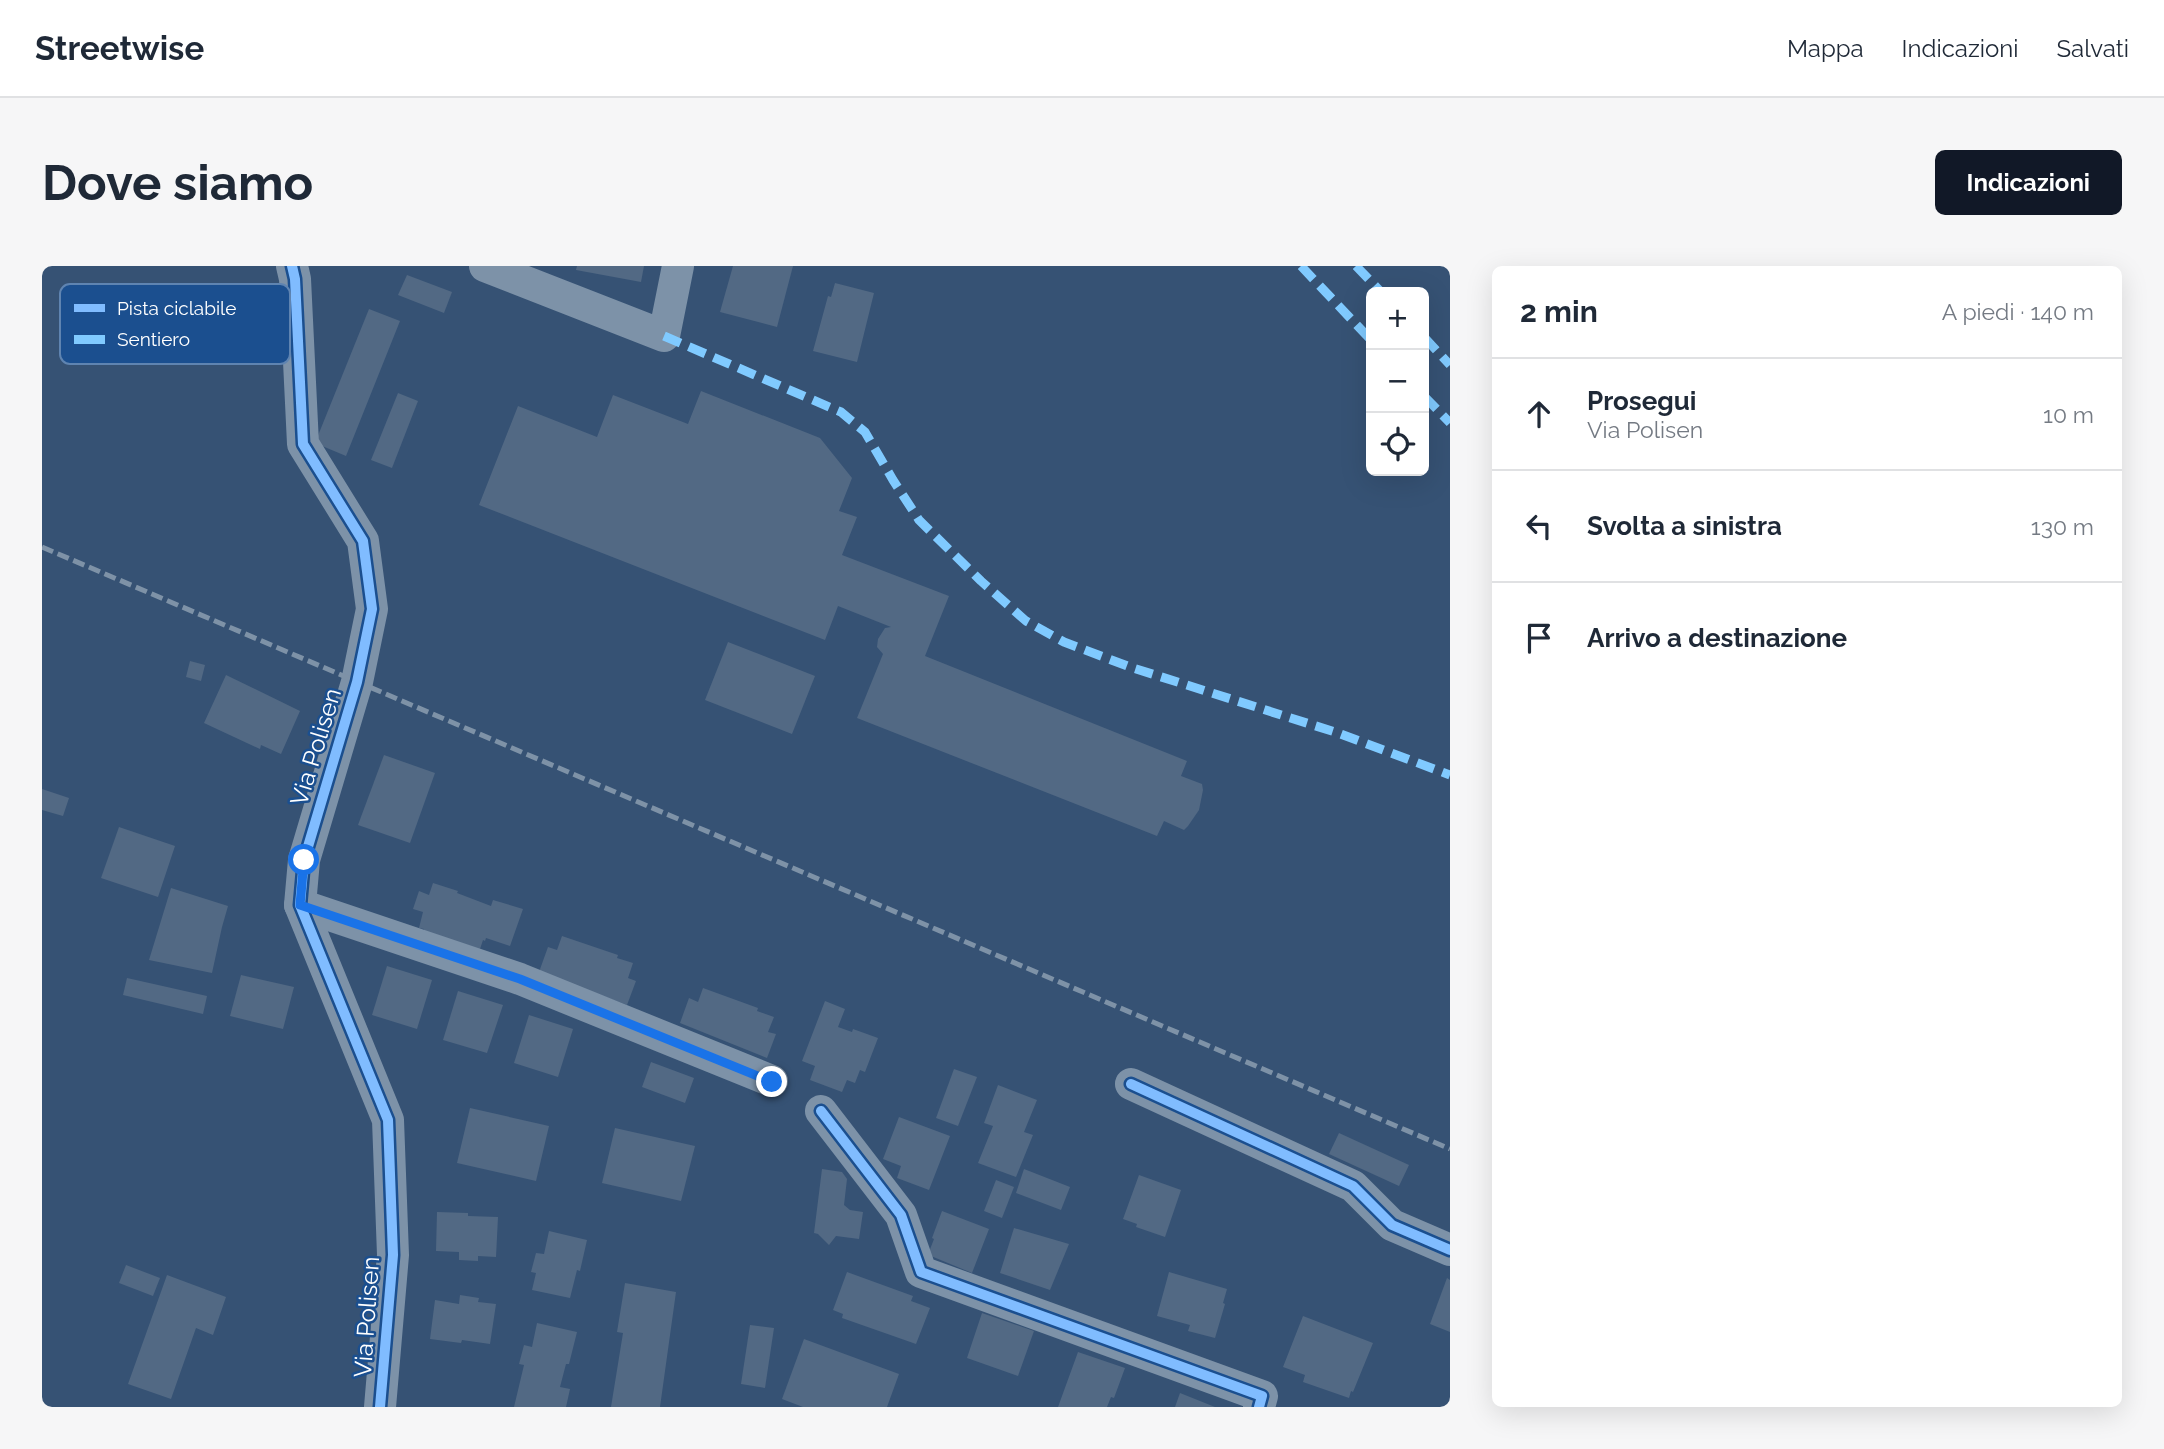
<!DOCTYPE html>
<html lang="it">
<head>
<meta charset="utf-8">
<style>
	:root { --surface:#fff; --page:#f6f6f7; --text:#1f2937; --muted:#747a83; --line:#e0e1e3; --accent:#111827 }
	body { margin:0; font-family:Raleway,sans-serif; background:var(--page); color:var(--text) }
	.controls { position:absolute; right:21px; top:21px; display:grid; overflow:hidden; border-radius:10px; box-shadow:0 7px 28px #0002 }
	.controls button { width:63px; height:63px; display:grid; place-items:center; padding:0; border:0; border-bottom:2px solid var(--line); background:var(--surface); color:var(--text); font:35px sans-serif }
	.stop { position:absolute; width:21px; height:21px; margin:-16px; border:5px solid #1a73e8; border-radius:50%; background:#fff }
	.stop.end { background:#1a73e8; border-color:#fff; box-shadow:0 2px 7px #0008 }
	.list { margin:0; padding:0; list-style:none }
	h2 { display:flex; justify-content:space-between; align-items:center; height:91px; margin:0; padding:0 28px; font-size:30px }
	h2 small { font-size:23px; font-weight:400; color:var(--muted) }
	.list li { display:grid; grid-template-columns:46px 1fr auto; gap:21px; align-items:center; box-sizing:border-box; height:112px; padding:0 28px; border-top:2px solid var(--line) }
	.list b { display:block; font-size:26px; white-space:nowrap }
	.list p { margin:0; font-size:23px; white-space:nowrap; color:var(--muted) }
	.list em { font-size:23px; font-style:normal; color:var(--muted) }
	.icon { flex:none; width:38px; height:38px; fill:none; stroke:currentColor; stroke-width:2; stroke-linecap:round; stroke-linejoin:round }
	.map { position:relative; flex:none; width:1408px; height:1141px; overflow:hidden; border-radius:10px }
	header { display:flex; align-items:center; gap:42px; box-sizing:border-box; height:98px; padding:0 35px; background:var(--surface); border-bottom:2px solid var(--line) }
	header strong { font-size:33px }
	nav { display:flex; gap:38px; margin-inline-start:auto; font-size:24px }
	.intro { display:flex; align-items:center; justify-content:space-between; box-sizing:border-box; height:168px; padding:0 42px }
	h1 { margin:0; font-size:49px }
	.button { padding:18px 32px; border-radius:10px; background:var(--accent); color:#fff; font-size:24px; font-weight:700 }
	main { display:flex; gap:42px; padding:0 42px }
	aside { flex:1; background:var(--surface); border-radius:10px; box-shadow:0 7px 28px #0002 }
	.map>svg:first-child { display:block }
	.building { fill:#526984 }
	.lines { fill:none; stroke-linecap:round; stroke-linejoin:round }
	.minor { stroke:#7d92a8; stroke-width:32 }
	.rail { stroke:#7e92a7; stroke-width:5; stroke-dasharray:12 5; stroke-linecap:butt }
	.quiet { stroke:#80caff; stroke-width:9; stroke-dasharray:18 9; stroke-linecap:butt }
	.cycleway-casing { stroke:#1b4f8f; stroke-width:15 }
	.cycleway { stroke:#80bcff; stroke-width:10 }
	.route { stroke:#1a73e8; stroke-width:9 }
	.labels { text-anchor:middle; stroke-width:5; stroke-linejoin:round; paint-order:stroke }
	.street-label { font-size:24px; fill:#fff; stroke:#1b4f8f }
	.key { fill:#1b4f8f; stroke:#5f84b1; stroke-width:2 }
	.key-label { font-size:19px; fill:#fff }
</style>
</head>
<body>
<header>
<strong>Streetwise</strong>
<nav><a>Mappa</a><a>Indicazioni</a><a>Salvati</a></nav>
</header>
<div class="intro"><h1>Dove siamo</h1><a class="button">Indicazioni</a></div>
<main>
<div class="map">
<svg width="1408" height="1141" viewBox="0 0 1408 1141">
	<rect width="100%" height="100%" fill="#365274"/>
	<g class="building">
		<path d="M535,0H602L599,16L534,4Z"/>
		<path d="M691,0H751L735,61L678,46Z"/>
		<path d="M365,9L410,26L402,47L356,29Z"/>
		<path d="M793,17L832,27L815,96L771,85L786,30L789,31Z"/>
		<path d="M327,43L358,55L304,190L273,177Z"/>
		<path d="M659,125L778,172L810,212L797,245L815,251L800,289L907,330L883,390L1145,495L1139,510L1160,518L1161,524L1157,544L1146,560L1142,564L1122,555L1115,570L815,452L841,388L835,381L836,373L843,362L849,361L796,340L783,374L437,239L476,140L555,171L571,129L646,158Z"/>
		<path d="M356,127L376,135L350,202L329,194Z"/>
		<path d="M686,376L773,410L750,468L663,434Z"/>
		<path d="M148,395L163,399L159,415L144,411Z"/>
		<path d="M184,409L258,445L239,488L219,479L218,483L162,457Z"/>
		<path d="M342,489L393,507L368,577L316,559Z"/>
		<path d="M0,523L27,532L21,550L0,544Z"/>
		<path d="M77,561L133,580L116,631L59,612Z"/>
		<path d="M391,617L416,625L415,627L449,640L451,634L481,643L468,680L444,672L443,675L441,674L436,689L380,671L382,663L377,662L381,646L371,643L377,625L387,629Z"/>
		<path d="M129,622L186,640L180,661L170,707L107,694Z"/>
		<path d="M520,670L576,689L575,692L591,697L586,712L594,715L585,739L497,706L506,681L515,684Z"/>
		<path d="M345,700L390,714L375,763L330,749Z"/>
		<path d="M199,709L252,721L241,763L188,750Z"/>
		<path d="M85,712L165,730L161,748L81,729Z"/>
		<path d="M661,722L716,742L715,745L732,751L726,766L734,768L725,792L638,757L647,732L656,736Z"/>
		<path d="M416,725L461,739L445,787L401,774Z"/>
		<path d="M783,735L803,743L796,761L810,766L811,763L836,772L823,806L818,804L813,817L805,814L800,826L768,814L773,800L760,795Z"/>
		<path d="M487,749L531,763L516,811L472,797Z"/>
		<path d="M609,796L652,812L643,837L600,821Z"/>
		<path d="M912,803L935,811L916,860L894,852Z"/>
		<path d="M956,819L995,834L982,866L991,869L974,911L936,897L951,860L942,857Z"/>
		<path d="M428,842L507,860L494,915L415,897Z"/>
		<path d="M857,851L908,870L887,924L855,912L859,900L841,893Z"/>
		<path d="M573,862L653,880L639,935L560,917Z"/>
		<path d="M1297,867L1367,899L1357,920L1287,888Z"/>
		<path d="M780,903L800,906L805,913L802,939L808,944L821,946L817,973L794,970L787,979L776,968L772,967Z"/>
		<path d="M982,903L1028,921L1019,944L974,927Z"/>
		<path d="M1097,909L1139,924L1123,971L1094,961L1095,958L1081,953Z"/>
		<path d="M954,914L972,921L960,952L942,945Z"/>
		<path d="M900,945L947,963L930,1007L889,990L887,986L892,973L890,972Z"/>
		<path d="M395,946L426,947V950L456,951L454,991L436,990V995L417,994V986L394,985Z"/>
		<path d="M972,962L1027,978L1008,1024L958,1007Z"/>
		<path d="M507,965L545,974L538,1005L535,1004L528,1032L490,1024L494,1007L489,1006L494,987L502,988Z"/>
		<path d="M84,999L118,1012L111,1030L77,1017Z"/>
		<path d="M805,1006L871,1030L869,1035L888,1042L874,1078L800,1052L801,1048L791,1044Z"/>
		<path d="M1127,1006L1185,1023L1181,1037L1183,1038L1173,1072L1146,1065L1148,1059L1115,1050Z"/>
		<path d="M125,1009L184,1031L171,1069L154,1062L129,1133L86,1118Z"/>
		<path d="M1405,1012L1408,1014V1066L1388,1058Z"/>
		<path d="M583,1017L634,1026L618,1141H569L581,1067L575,1066Z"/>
		<path d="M418,1029L437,1032L436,1036L454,1038L448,1078L420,1074L419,1077L388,1073L393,1034L417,1038Z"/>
		<path d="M940,1047L992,1065L976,1110L925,1092Z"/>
		<path d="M1261,1050L1331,1077L1311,1126L1309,1125L1307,1132L1261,1116L1263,1109L1241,1101Z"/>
		<path d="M495,1057L535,1066L527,1098H524L518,1121L528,1123L524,1141H472L482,1099L477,1098L482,1079L490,1081Z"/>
		<path d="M708,1059L732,1062L723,1122L699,1118Z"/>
		<path d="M762,1073L857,1108L845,1141H761L740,1133Z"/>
		<path d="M1036,1086L1083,1102L1072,1132L1069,1131L1065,1141H1016Z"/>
		<path d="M1138,1127L1173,1141H1133Z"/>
	</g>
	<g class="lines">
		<g class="minor">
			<path d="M250,0L253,13L261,178L321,275L330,343L315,416L262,594L258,639L346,854L351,989L338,1141"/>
			<path d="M443,0L622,70L636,0"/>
			<path d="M258,639L478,713L730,815"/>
			<path d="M1089,818L1311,920L1350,959L1408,984"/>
			<path d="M779,845L859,949L879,1006L1220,1130L1217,1141"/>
		</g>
		<path class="rail" d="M0,281L1408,883"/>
		<g class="quiet">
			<path d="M1259,0L1329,74"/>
			<path d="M1314,0L1339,26"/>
			<path d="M622,70L799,146L823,166L851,214L877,254L939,315L984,355L1022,376L1088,401L1296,467L1408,509"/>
			<path d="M1382,71L1408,99"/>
			<path d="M1382,130L1408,157"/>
		</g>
		<defs>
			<g id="cycleway">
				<path d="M250,0L253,13L261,178L321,275L330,343L315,416L262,594L258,639L346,854L351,989L338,1141"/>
				<path d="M1089,818L1311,920L1350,959L1408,984"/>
				<path d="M779,845L859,949L879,1006L1220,1130L1217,1141"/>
			</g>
		</defs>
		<use href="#cycleway" class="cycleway-casing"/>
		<use href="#cycleway" class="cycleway"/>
	</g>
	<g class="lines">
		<path class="route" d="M262,594L258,639L478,713L730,816"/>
	</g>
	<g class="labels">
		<g class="street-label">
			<text transform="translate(274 481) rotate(-73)" y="8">Via Polisen</text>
			<text transform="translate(325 1051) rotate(-86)" y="8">Via Polisen</text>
		</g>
	</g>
	<rect x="18" y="18" width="230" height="80" rx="10" class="key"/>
	<rect x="32" y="38" width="31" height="8" fill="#80bcff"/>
	<rect x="32" y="69" width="31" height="9" fill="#80caff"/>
	<g class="key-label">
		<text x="75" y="49">Pista ciclabile</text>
		<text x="75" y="80">Sentiero</text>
	</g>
</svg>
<div class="controls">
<button>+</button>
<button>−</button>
<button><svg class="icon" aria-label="locate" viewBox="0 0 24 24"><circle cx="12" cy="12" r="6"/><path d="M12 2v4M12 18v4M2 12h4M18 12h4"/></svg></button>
</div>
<div class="stop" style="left:262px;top:594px"></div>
<div class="stop end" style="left:730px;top:816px"></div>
</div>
<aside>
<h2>2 min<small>A piedi · 140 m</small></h2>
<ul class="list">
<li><svg class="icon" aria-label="ahead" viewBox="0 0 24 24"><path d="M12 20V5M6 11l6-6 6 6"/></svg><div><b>Prosegui</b><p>Via Polisen</p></div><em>10 m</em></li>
<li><svg class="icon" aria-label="left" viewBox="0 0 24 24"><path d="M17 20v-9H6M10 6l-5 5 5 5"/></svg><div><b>Svolta a sinistra</b></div><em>130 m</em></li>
<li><svg class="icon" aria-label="arrive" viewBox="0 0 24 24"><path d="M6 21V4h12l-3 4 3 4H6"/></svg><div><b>Arrivo a destinazione</b></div></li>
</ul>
</aside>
</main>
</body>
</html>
